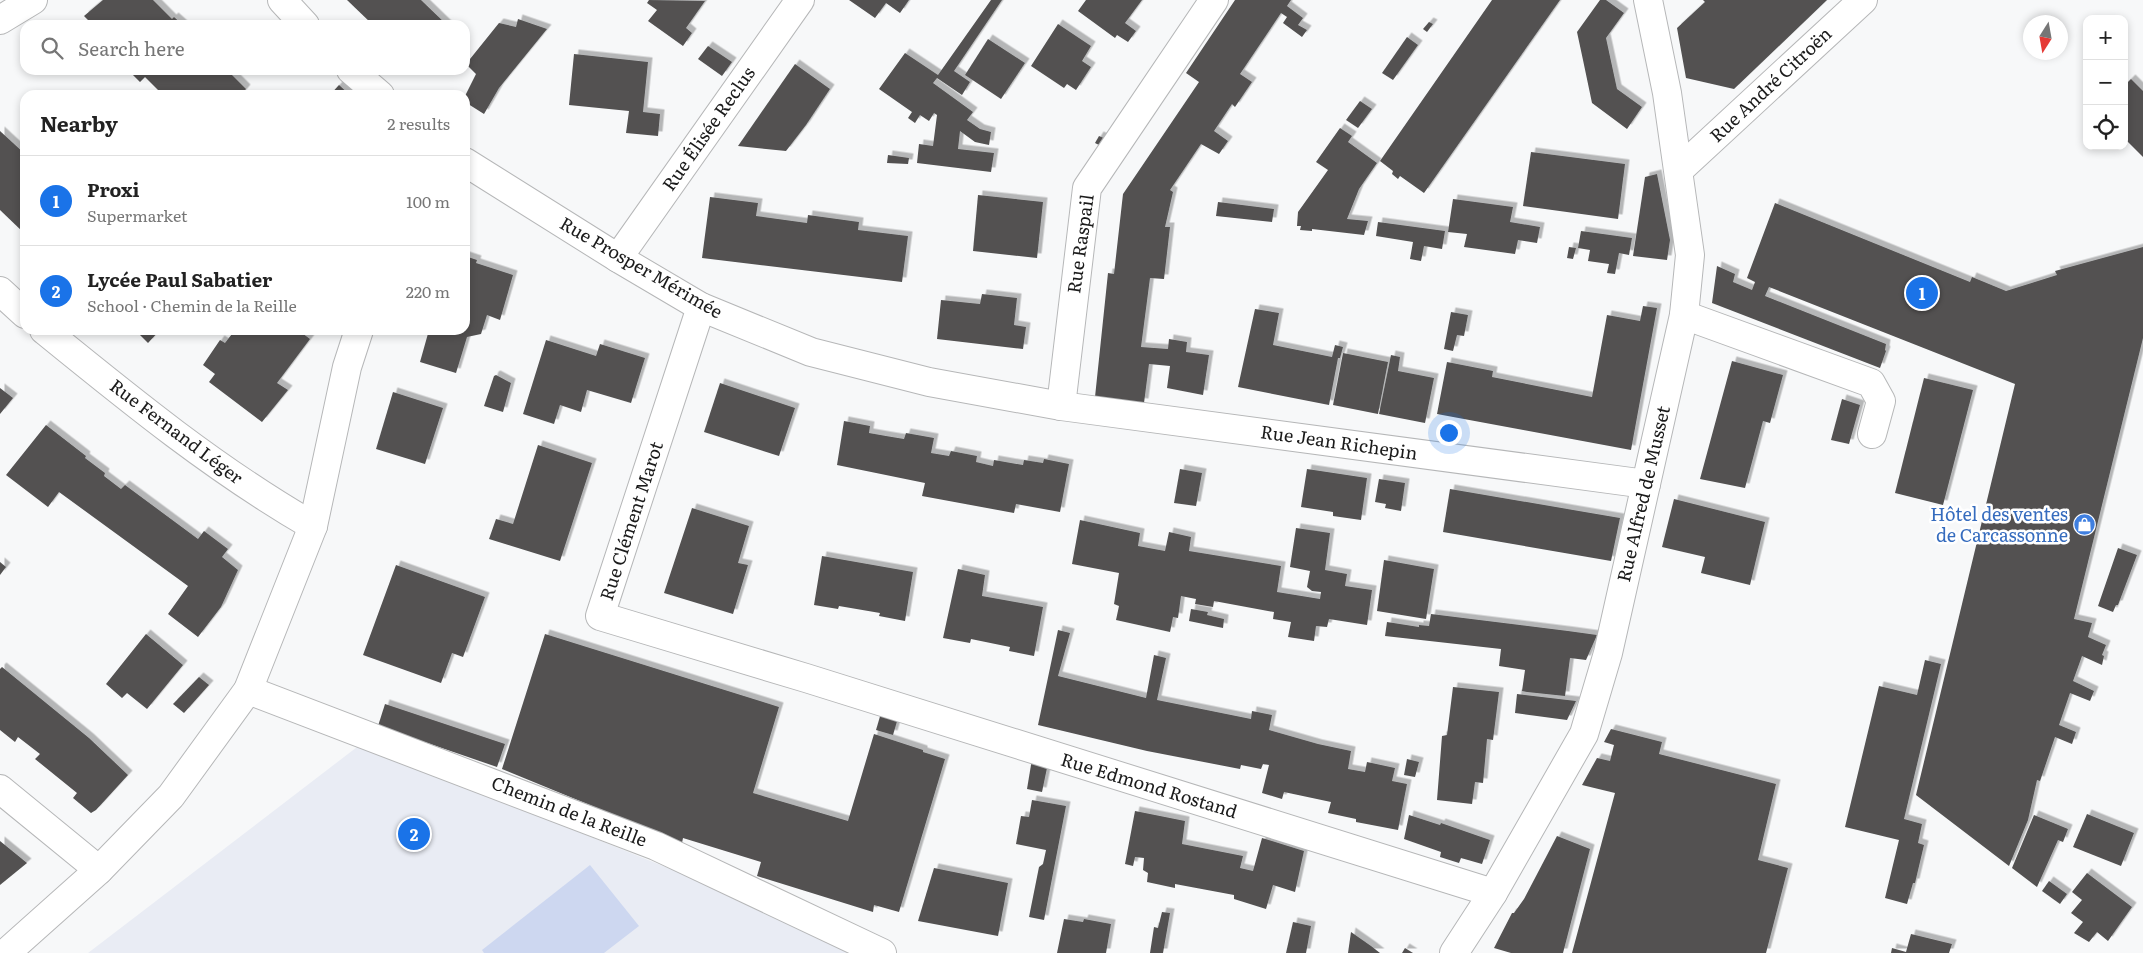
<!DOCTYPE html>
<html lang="en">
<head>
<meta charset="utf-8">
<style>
	:root { --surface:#fff; --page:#f6f6f6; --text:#222; --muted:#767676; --line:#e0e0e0; --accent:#1a73e8 }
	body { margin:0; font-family:Literata,serif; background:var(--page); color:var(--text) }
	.controls { position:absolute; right:15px; top:15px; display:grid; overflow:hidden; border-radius:10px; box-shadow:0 2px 8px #0003 }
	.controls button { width:45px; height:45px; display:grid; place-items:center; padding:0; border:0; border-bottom:1px solid var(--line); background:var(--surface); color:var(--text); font:25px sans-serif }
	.compass { position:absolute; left:2023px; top:15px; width:45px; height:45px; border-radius:50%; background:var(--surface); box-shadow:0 2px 8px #0003; rotate:191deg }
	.you { position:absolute; left:1448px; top:432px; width:18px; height:18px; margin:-12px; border:4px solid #fff; border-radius:50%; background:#1a73e8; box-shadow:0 0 0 8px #1a73e833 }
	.badge { display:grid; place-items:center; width:32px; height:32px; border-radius:50%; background:var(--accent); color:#fff; font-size:16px; font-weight:700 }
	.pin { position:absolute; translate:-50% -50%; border:2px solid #fff; box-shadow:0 1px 5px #0006 }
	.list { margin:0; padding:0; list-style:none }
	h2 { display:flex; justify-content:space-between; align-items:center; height:65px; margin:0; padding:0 20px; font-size:21px }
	h2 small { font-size:16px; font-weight:400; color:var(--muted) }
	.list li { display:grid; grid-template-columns:32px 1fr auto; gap:15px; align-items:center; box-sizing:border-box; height:90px; padding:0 20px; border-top:1px solid var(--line) }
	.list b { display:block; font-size:19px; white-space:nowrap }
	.list p { margin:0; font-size:16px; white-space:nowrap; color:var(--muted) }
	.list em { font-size:16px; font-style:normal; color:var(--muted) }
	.icon { flex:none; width:28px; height:28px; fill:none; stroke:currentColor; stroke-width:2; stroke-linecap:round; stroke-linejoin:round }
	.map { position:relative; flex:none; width:2143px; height:953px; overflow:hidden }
	.search { position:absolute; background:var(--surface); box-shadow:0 2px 8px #0003; left:20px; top:20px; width:450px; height:55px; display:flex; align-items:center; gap:12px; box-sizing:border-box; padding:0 18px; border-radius:15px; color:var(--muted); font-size:19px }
	.panel { position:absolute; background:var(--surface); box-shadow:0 2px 8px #0003; left:20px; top:90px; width:450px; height:245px; border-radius:15px }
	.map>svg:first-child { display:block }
	.built { fill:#e9ecf4 }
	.green { fill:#cdd7f0 }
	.building { fill:#525151; filter:url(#shadow) }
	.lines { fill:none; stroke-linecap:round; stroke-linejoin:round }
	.minor-casing { stroke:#b6b7b8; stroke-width:30 }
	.minor { stroke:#fff; stroke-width:28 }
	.labels { text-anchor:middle; stroke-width:5; stroke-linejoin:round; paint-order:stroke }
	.street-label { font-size:18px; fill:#1b1b1b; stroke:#fff }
	.shop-label { font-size:18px; fill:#366cbe; stroke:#fff; text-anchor:end }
</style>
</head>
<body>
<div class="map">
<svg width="2143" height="953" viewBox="0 0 2143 953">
	<defs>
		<filter id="shadow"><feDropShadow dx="4.5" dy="-4.5" stdDeviation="0" flood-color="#0004"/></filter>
	</defs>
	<rect width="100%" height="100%" fill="#f7f8f9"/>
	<path class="built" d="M361,744L809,925L867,953H88Z"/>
	<path class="green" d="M590,865L639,926L604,953H484L482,950Z"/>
	<g class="building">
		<path d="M103,0H153L172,19L174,17L183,25H93L84,16Z"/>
		<path d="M347,0H421L447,25H373Z"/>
		<path d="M649,0L705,1L686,28L692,33L683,46L648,21L657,10L647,3Z"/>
		<path d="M849,0H909L900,13L886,3L875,18Z"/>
		<path d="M991,0H1002L954,71L970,82L962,95L937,78L933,83L973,112L967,120L980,129L991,132L989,145L975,142L960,131L958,149L994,153L991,172L917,163L919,144L933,146L937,115L934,113L929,121L920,115L915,123L908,118L912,112L879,89L905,53L938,75Z"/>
		<path d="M1086,0H1142L1125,23L1136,31L1128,42L1117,35L1115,38L1078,11Z"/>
		<path d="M1235,0H1291L1287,6L1303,18L1298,25L1307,30L1302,37L1283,23L1287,17L1281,13L1240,74L1252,82L1235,107L1232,104L1214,131L1228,141L1219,154L1201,144L1170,190L1173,192L1165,227H1170L1164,279L1150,278L1141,347L1168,349L1169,339L1187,342L1186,352L1209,355L1203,395L1167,388L1170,366L1149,364L1144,403L1095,397L1108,273L1114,274L1123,194L1199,82L1186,73Z"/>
		<path d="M1492,0H1560L1424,193L1400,176L1398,179L1392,174L1393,171L1380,161Z"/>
		<path d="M1600,0H1606L1624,13L1606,38L1617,89L1642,107L1627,129L1592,103L1583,60L1577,32Z"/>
		<path d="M1703,0H1827L1734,89L1686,78L1677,28L1705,2Z"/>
		<path d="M518,19L547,29L499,88L484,114L465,102V96L476,74L466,64L499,23L516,27Z"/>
		<path d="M1429,22L1433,24L1427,32L1423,29Z"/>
		<path d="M1058,24L1091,46L1082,61L1091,67L1076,90L1067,84L1064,88L1031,66Z"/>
		<path d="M1407,37L1418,45L1393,80L1382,73Z"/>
		<path d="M988,39L1025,63L1001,99L965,75Z"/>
		<path d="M708,46L732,62L722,76L698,59Z"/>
		<path d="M574,54L648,62L643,112L660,114L658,136L626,133L629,111L569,105Z"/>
		<path d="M795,64L830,89L806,125L786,151L738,146Z"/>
		<path d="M128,70H227L246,89L241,95H163L145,77L140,82Z"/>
		<path d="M2131,79L2143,91V157L2124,138V86Z"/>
		<path d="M339,85L350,95H330Z"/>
		<path d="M1360,101L1372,109L1358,128L1346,120Z"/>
		<path d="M1340,128L1352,136L1348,142L1377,163L1359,189L1347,219L1368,221L1364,235L1312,229V231L1300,230L1301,226H1297L1298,212L1328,170L1316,162Z"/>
		<path d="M0,131L25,154V234L0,210Z"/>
		<path d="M1099,136L1106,139L1101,146L1095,143Z"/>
		<path d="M1531,152L1625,164L1618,219L1523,206Z"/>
		<path d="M888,155L909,158L908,164L887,163Z"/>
		<path d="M1657,174L1670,240L1667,260L1633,256L1645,177Z"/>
		<path d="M978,195L1043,202L1037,258L973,251Z"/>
		<path d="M710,197L758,203L756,216L807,223L808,215L859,222L858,230L908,236L902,282L702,258Z"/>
		<path d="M1453,199L1513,207L1510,222L1540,227L1537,243L1518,240L1515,254L1464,247L1467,234L1448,232Z"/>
		<path d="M1218,202L1274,209L1272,222L1216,216Z"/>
		<path d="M1775,203L1970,282L1972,277L2006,291L2057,275L2055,271L2143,247V338L2074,619L2092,623L2088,637L2106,645L2102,655L2104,656L2102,665L2082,656L2073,681L2094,691L2090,701L2070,693L2059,725L2076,732L2072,744L2055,737L2040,781L2037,780L2028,820L2009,866L1916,795L2015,384L1769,287L1765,296L1886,344L1885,350L1886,351L1880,368L1712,303L1717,266L1735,274L1733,282L1752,290L1755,282L1747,278Z"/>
		<path d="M1378,222L1445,231L1442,249L1424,246L1421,261L1410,259L1413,242L1376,236Z"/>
		<path d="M1581,231L1632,238L1629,255L1619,253L1615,274L1607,273L1609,264L1588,261L1590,250L1578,248Z"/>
		<path d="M1569,247L1576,248L1573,259L1567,258Z"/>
		<path d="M465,256L477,260L476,263L513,275L500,320L487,315L481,334L467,337L456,373L420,362L429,330H465Z"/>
		<path d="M982,294L1017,298L1014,325L1026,327L1023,349L937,339L941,300L980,304Z"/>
		<path d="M1643,306L1657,308L1631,450L1437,414L1447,362L1493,371L1492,377L1592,397L1607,315L1640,321Z"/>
		<path d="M1255,309L1279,313L1273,345L1332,357L1335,345L1343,347L1340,358H1338L1329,405L1238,387Z"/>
		<path d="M1451,312L1468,315L1464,336L1457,335L1453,351L1444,349Z"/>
		<path d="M135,330H160L148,343Z"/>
		<path d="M235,330H298L310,339L277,383L288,390L262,422L209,382L215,374L203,365L220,340L225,343Z"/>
		<path d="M546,340L596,356L600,344L645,358L631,403L587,390L581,412L560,405L554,424L523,414Z"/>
		<path d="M1343,353L1388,362L1378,414L1333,405Z"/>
		<path d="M1391,355L1400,357L1398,371L1434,378L1425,423L1379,414Z"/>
		<path d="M1732,361L1783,375L1770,423L1763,421L1745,488L1700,479Z"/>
		<path d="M496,375L511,383L503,412L484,406L494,376Z"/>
		<path d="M1924,378L1973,390L1943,505L1895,493Z"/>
		<path d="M720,383L795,408L779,456L704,432Z"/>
		<path d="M0,388L13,398L0,414Z"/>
		<path d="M393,392L443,408L425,464L376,449Z"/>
		<path d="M1842,399L1860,405L1849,444L1831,440Z"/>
		<path d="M844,421L870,426L869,433L886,436L904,439L906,433L934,438L931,453L949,456L951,451L977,456L976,462L993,466L994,460L1023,465L1024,460L1043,463L1044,459L1069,464L1060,512L1016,504L1014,513L922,496L925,483L837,465Z"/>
		<path d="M46,425L86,456L85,458L105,473L104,476L121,489L125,485L198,539L204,531L228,549L222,557L238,570L221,607L198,637L168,614L188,586L59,492L48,507L6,475Z"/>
		<path d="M538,445L592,463L560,561L489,539L496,519L513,524Z"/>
		<path d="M1180,469L1202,473L1196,506L1174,503Z"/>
		<path d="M1307,469L1367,478L1361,520L1333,516V512L1301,507Z"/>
		<path d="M1379,479L1405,483L1401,511L1385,508L1386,504L1375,502Z"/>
		<path d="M1450,489L1620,518L1611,561L1443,532Z"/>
		<path d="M1674,499L1765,522L1750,585L1701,573L1705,557L1662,547Z"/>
		<path d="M692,508L749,526L738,563L748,565L733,614L664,593Z"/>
		<path d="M1080,520L1140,533L1138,546L1165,551L1169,532L1191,537L1189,551L1281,566L1277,592L1320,599L1321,592L1312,591L1307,587L1310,571L1290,567L1296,528L1330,533L1325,570L1347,574L1345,586L1372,590L1367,625L1329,619L1327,627L1316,626L1314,641L1288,637L1291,622L1273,619L1274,612L1214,601L1213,607L1195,604L1196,599L1181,596L1178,618L1173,617L1170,632L1116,620L1119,606L1114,604L1119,573L1072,564Z"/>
		<path d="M2118,548L2137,555L2118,605H2116L2113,612L2098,606Z"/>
		<path d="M822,556L913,572L905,621L879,616L880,613L839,606L838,609L814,605Z"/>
		<path d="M1384,560L1434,569L1426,619L1377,611Z"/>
		<path d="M0,562L6,567L0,575Z"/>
		<path d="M396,565L485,597L463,657L452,653L441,683L363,655Z"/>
		<path d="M958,569L985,575L982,596L1043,607L1034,656L1009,651L1010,647L971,639L970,643L943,638Z"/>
		<path d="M1191,609L1208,612L1207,615L1224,619L1223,628L1189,621Z"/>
		<path d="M1431,614L1568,631L1597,635L1586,660L1570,658L1565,696L1527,692L1522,691L1525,670L1499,666L1501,649L1385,636L1387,622L1419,627V625L1429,626Z"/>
		<path d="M1058,630L1070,633L1058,676L1146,698L1154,655L1166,658L1157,700L1251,719L1252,711L1272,715L1269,730L1318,744L1351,751L1348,769L1365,772L1367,762L1395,768L1392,781L1407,784L1398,830L1356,822V819L1328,813L1331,802L1284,792L1282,799L1262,793L1269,765L1263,764L1261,769L1241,765L1240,769L1147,751L1038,725Z"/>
		<path d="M146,634L183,665L147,709L127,693L122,698L106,684Z"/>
		<path d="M545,634L779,707L753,793L848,821L874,734L923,750V752L945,759L899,912L874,905L873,912L757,876L761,862L683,838L682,843L502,769Z"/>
		<path d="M1925,660L1941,664L1904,819L1922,824L1918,843L1924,845L1915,883H1913L1907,904L1885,898L1899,840L1845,827L1879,686L1917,695Z"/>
		<path d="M2,667L89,738L128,775L96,810L91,813L73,798L77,793L35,759L40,754L18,737L15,742L0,730V669Z"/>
		<path d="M199,677L209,685L184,713L173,704Z"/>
		<path d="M1453,687L1499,692L1493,740L1487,739L1483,783L1475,782L1472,804L1437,800L1442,736L1447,735Z"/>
		<path d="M1517,694L1525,695L1576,701L1567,720L1515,713Z"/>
		<path d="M385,704L505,744L497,767L378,726Z"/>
		<path d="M881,713L898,718L893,735L876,730Z"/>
		<path d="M1611,729L1662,742L1659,754L1776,784L1758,860L1788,868L1766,953H1572L1615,793L1582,785L1597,758L1610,761L1614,745L1604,742Z"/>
		<path d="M1032,759L1048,763L1042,792L1027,789Z"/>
		<path d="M1407,759L1419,762L1415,777L1404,775Z"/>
		<path d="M1032,800L1066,806L1044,920L1029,917L1039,867L1043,864L1046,850L1016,844L1021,816L1029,817Z"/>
		<path d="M1135,811L1185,821L1182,844L1243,856L1240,868L1253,871L1262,838L1304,851L1295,892L1273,885L1266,909L1234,899V895L1175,884V888L1147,882L1148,873L1143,870L1144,858L1135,857L1133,866L1125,864Z"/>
		<path d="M2087,814L2134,833L2121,866L2073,847Z"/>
		<path d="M1409,815L1440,825L1441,823L1490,840L1482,864L1461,858L1459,863L1440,857L1441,852L1404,839Z"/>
		<path d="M2034,815L2068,829L2063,842L2058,840L2037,887L2012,868Z"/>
		<path d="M1557,836L1590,849L1563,953H1511L1494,948L1512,913H1514L1524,899Z"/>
		<path d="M0,841L27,863L0,885Z"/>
		<path d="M934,868L1008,883L998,936L918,921Z"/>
		<path d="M2087,873L2132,907L2108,941L2097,932L2089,942L2074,933L2083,922L2071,913L2082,900L2072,892Z"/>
		<path d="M2049,881L2067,894L2060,904L2042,891Z"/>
		<path d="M1162,912L1170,913L1163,953H1150L1154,927L1158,928Z"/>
		<path d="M1064,919L1083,922L1084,919L1111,924L1106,953H1057Z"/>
		<path d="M1293,922L1311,926L1306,953H1286Z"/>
		<path d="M1351,932L1371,946L1380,953H1348Z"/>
		<path d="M1911,934L1952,944L1949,953H1891L1892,948L1906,952Z"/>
		<path d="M1405,948L1413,953H1402Z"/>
	</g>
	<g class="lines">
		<defs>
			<g id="minor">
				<path d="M282,0L305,25"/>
				<path d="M0,20L33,0"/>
				<path d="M351,70L380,95"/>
				<path d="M465,162L618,258L701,307L811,352L929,382L1061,406L1646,484"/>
				<path d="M1679,170L1863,0"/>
				<path d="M618,258L800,0"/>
				<path d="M0,291L25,314"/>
				<path d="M701,307L600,616L806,678L1493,893"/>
				<path d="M1684,315L1871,383L1881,401L1872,434"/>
				<path d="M44,330C130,400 217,471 313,526"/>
				<path d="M1061,406L1087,188L1214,0"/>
				<path d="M248,690L656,846L882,953"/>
				<path d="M0,789L99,870"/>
				<path d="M6,953L99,870L171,796L248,690L313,526L347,367L359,330"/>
				<path d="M1454,953L1493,893L1584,734L1608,653L1684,315L1690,255L1667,93L1648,0"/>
			</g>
		</defs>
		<use href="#minor" class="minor-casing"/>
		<use href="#minor" class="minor"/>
	</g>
	<defs>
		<symbol id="shop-disc" viewBox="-11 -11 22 22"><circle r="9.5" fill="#3f7fe0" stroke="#fff"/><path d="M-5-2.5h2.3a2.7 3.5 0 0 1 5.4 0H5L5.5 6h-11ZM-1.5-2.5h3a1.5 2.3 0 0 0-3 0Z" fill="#fff"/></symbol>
	</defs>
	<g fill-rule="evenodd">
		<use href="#shop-disc" x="2072" y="512" width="25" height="25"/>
	</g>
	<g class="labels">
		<g class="street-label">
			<text transform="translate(1771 85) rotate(-43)" y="6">Rue André Citroën</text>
			<text transform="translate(709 129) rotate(-55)" y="6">Rue Élisée Reclus</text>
			<text transform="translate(1081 244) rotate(-82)" y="6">Rue Raspail</text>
			<text transform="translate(641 268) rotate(30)" y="6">Rue Prosper Mérimée</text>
			<text transform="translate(176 432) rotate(37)" y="6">Rue Fernand Léger</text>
			<text transform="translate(1339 443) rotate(8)" y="6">Rue Jean Richepin</text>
			<text transform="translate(1644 494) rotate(-77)" y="6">Rue Alfred de Musset</text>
			<text transform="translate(632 521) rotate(-72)" y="6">Rue Clément Marot</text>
			<text transform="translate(1149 786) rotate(17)" y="6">Rue Edmond Rostand</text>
			<text transform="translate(569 812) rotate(21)" y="6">Chemin de la Reille</text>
		</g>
		<g class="shop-label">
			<text x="2068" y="521">Hôtel des ventes<tspan x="2068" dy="21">de Carcassonne</tspan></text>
		</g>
	</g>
</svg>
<div class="controls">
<button>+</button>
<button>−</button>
<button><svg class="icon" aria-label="locate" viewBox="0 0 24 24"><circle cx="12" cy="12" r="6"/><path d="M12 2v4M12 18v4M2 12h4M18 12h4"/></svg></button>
</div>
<svg class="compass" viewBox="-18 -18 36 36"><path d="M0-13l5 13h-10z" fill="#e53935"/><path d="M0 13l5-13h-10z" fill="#767676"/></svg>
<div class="you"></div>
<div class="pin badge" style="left:1922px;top:293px">1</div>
<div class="pin badge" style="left:414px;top:834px">2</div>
<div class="search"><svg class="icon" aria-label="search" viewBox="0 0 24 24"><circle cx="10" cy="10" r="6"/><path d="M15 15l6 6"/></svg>Search here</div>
<section class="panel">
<h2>Nearby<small>2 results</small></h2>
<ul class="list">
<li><span class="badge">1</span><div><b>Proxi</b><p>Supermarket</p></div><em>100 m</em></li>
<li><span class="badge">2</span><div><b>Lycée Paul Sabatier</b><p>School · Chemin de la Reille</p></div><em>220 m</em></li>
</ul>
</section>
</div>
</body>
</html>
